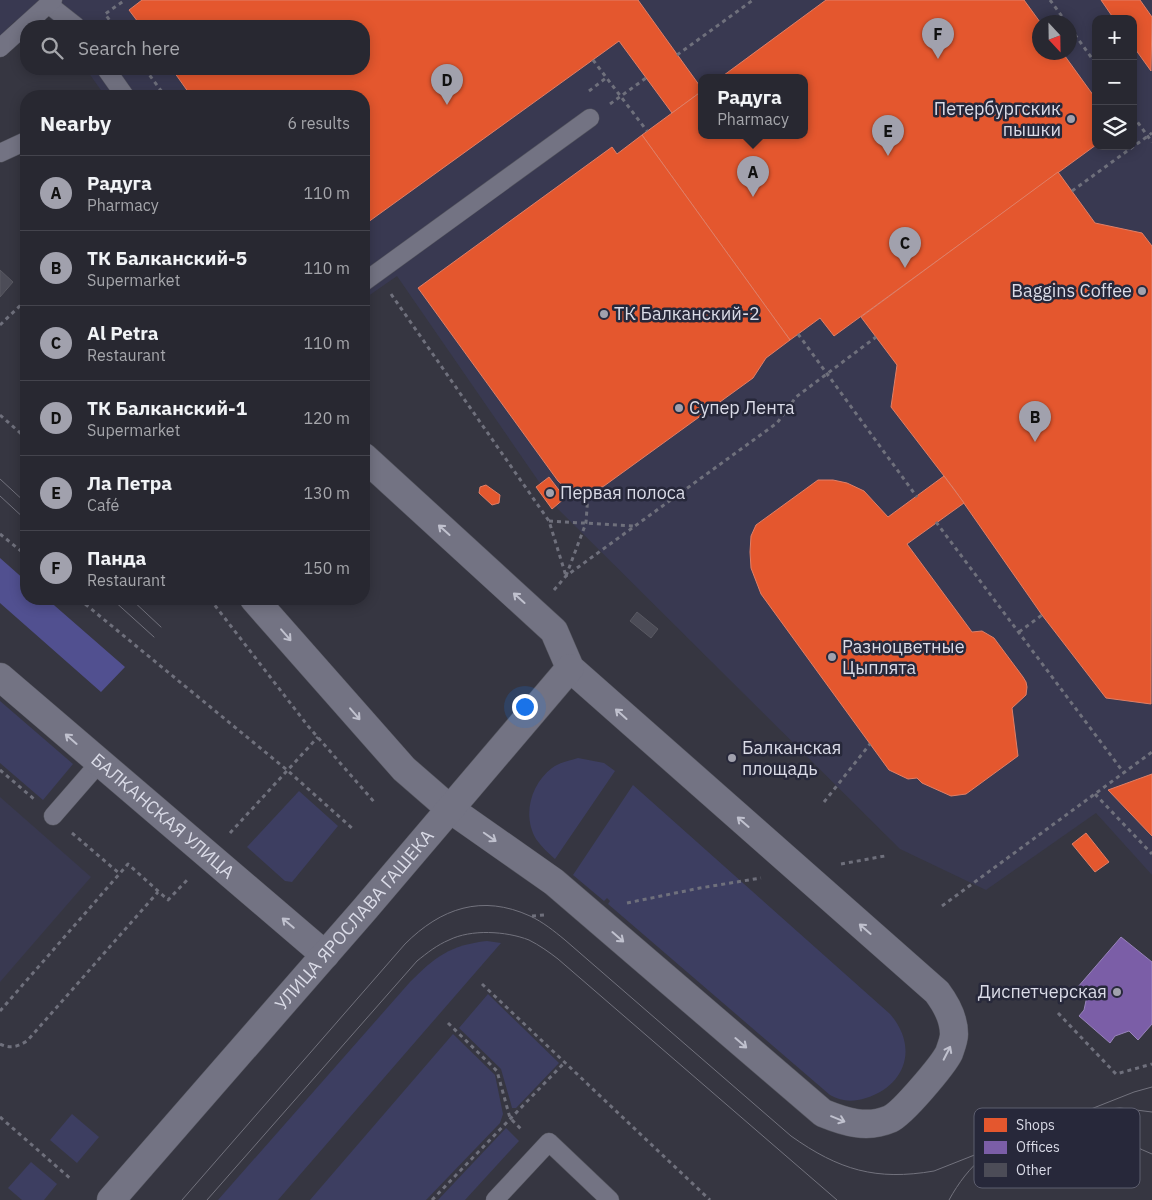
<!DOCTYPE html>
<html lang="en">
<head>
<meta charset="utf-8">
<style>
	:root { --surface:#282831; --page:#303039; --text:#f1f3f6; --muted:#a5a6ab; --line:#44444d; --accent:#a1a1ad }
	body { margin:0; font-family:"IBM Plex Sans",sans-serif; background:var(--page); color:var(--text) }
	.controls { position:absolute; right:15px; top:15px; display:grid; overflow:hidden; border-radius:10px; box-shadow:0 2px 12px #0003 }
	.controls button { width:45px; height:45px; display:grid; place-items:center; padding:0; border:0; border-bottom:1px solid var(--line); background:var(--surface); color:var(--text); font:25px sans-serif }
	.compass { position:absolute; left:1032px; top:15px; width:45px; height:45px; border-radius:50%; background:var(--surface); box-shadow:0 2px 12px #0003; rotate:158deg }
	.you { position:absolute; left:524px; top:706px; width:18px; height:18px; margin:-12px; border:4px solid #fff; border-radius:50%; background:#1a73e8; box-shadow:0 0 0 8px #1a73e833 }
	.badge { display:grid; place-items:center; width:32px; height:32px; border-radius:50%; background:var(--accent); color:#111; font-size:16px; font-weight:700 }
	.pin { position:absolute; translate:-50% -41px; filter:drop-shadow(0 1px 2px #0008) }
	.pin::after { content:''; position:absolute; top:26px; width:18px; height:15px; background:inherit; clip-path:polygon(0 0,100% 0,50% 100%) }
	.popup { position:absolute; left:698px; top:74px; width:110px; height:65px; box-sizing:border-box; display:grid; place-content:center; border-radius:10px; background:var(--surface); filter:drop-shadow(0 1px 4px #0005); font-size:16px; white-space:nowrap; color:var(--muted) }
	.popup b { font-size:19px; color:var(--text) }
	.popup::after { content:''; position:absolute; left:50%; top:100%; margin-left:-10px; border:10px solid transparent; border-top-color:var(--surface) }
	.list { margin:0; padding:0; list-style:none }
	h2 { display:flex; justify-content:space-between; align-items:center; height:65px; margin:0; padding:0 20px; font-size:21px }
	h2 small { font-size:16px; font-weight:400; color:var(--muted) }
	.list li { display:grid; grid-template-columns:32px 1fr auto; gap:15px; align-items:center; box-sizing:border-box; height:75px; padding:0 20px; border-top:1px solid var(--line) }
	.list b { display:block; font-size:19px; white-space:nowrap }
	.list p { margin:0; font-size:16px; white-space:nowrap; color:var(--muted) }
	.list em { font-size:16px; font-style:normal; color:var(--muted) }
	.icon { flex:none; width:28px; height:28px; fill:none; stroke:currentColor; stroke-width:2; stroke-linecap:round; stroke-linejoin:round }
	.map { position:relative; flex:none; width:1152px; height:1200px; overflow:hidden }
	.search { position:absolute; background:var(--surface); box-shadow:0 2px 12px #0003; left:20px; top:20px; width:350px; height:55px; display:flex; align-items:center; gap:12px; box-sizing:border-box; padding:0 18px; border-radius:20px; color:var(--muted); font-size:19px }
	.panel { position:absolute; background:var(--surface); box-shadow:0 2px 12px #0003; left:20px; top:90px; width:350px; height:515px; border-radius:20px }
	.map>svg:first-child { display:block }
	.built { fill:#393951; fill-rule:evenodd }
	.green { fill:#3d3e61 }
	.water { fill:#515090 }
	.shops { fill:#e4572e; stroke:#e17f66 }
	.offices { fill:#7b5ea7; stroke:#9884ba }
	.building { fill:#4c4c57; stroke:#595962 }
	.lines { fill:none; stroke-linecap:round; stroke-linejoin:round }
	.service-casing { stroke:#54555e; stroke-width:19 }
	.minor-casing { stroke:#54555e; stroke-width:29 }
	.path { stroke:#6f707c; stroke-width:3; stroke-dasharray:4 4; stroke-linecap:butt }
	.service { stroke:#737383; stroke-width:18 }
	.minor { stroke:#737383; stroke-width:28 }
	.tram { stroke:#72727d; stroke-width:1 }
	.oneway { stroke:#c0c1ce }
	.poi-dot { fill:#a1a1ad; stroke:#27283a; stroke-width:2 }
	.labels { text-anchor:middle; stroke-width:5; stroke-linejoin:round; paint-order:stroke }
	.poi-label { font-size:18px; fill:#dadbe7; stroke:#27283a; text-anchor:start }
	.street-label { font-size:18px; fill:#dadbe7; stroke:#27283a }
	.key { fill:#27283a; stroke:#5d5e6e; stroke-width:1 }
	.key-label { font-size:14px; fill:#dadbe7 }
</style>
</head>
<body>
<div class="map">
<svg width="1152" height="1200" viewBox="0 0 1152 1200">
	<rect width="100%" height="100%" fill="#363641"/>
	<g class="built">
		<path d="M0,0H1152V875L1096,813L986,890L900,849L557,508L397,276L364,299V96H105L86,69H364V26H56L49,16L15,21L0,36ZM1096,19H1133V146H1096ZM1040,22H1070V52H1040ZM702,78H804V136H702Z"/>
		<path d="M0,797L91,877L0,982Z"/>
	</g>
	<g class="green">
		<path d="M0,701L73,764L43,800L0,763Z"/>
		<path d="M578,758L604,763L615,771L555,859C548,853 541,846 536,839C522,815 531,784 552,768C560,762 569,761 578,758Z"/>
		<path d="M633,785L890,1014C918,1046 907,1085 866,1098C853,1102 842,1102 830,1095L608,904L610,901L607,898L604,901L573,875Z"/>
		<path d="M299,791L338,826L292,882L285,881L247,847Z"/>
		<path d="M487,941L501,943L278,1200H218L410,982C435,957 450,945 487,941Z"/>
		<path d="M488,994L559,1063L516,1108H512L511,1104L501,1069L459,1028Z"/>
		<path d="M453,1034L495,1075L503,1114L500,1123L426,1200H310Z"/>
		<path d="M72,1114L99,1137L77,1163L50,1140Z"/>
		<path d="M506,1128L519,1141L465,1200H438Z"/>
		<path d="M31,1162L57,1184L44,1200H22L8,1188Z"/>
	</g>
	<path class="water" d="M0,558L26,581V599H47L125,667L101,692L0,603Z"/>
	<g class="shops">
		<path d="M142,0H638L702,89V91L672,113L619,41L364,225V96H191L172,69H364V26H141L129,10Z"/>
		<path d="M826,0H1024L1040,22V52H1062L1096,99V145L834,336L820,318L790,340L642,135L702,91V136H804V78H720Z"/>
		<path d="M1101,0H1140L1152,17L1151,71L1133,46V19H1114Z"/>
		<path d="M642,135L790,340L766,358L753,378L604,486L588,493H578L569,491L558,481L418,288L612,147L617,154Z"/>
		<path d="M1058,172L1095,223L1142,233L1152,246L1151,704L1106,698L1042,615L954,489L891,407L897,365L861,317Z"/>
		<path d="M944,476L964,503L907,544L972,632L982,631L994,638L1023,677L1026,682L1027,687L1026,695L1012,708L1018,756L966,794L951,796L922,783L917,778L908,779L889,770L761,594L751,568L750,552L751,536L756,525L818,480H833L847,483L864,491L888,517Z"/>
		<path d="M549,477L565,498L552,509L536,487Z"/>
		<path d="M486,485L500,495L499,503L492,505L479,493L480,487Z"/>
		<path d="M1152,774V836L1108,790Z"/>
		<path d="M1086,833L1109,862L1095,872L1072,844Z"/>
	</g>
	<path class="offices" d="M1121,937L1152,962V1024L1138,1040L1129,1031L1115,1036L1110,1043L1079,1016L1084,1010L1087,996L1077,988Z"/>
	<g class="building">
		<path d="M0,270L13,282L0,297Z"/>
		<path d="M637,612L658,629L651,638L630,621Z"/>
	</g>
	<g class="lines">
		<defs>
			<g id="service">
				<path d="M48,4L76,26"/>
				<path d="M0,48L53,0"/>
				<path d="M106,69L125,96"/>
				<path d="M0,153L26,141"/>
				<path d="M364,282L590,118"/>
				<path d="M53,816L100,762"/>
				<path d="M495,1200L549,1142L610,1200"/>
			</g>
			<g id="minor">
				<path d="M254,599L404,769L450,809L554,882L823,1113C845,1122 867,1129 890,1119C903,1113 943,1065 949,1053C951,1047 954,1040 954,1034C954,1018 946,1004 937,992L570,668L554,631L364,457"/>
				<path id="s1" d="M0,677L325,955"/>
				<path id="s2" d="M111,1200L364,910L570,668"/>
			</g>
		</defs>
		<use href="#service" class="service-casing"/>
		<use href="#minor" class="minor-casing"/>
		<g class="path">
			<path d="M1050,0L1066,22"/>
			<path d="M114,26L105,14L125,0"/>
			<path d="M1070,28L1096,64"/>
			<path d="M677,55L753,0"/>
			<path d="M593,60L647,131"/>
			<path d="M145,69L165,96"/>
			<path d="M589,91L606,78"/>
			<path d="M610,104L646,78"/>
			<path d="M1133,116L1152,142"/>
			<path d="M1072,191L1152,133"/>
			<path d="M391,294L549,521L566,576"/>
			<path d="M0,325L26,300"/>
			<path d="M798,334L917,497"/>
			<path d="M0,415L26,438"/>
			<path d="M549,521L634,526"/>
			<path d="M936,522L1124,773"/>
			<path d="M0,534L26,555"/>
			<path d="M566,576L586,523L588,493"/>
			<path d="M554,590L566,576L777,423L796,397L876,337"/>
			<path d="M79,599L287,770L353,829"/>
			<path d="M210,599L308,726L375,803"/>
			<path d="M1019,632L1042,615"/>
			<path d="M0,770L34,799"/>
			<path d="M1095,794L1152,854"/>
			<path d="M824,802L870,744"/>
			<path d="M72,833L120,874"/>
			<path d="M230,833L318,737"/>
			<path d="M841,864L885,856"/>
			<path d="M627,903L700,888L761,878"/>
			<path d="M942,906L1152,752"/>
			<path d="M532,916L544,915"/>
			<path d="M482,984L710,1200"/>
			<path d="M0,1011L128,864L168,900L189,878"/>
			<path d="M1058,1013L1116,1074L1152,1064"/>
			<path d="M448,1023L497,1071L510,1118L523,1131"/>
			<path d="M0,1044C10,1049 17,1047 27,1041L158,892"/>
			<path d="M0,1117L72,1180"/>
			<path d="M432,1200L565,1062"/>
		</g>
		<use href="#service" class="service"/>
		<use href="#minor" class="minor"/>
		<g class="tram">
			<path d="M0,479L26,503"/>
			<path d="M0,496L26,520"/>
			<path d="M112,599L154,637"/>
			<path d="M131,599L161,627"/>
			<path d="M1099,1110L1120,1108L1152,1112"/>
			<path d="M1046,1131C1068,1129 1092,1130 1112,1136C1126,1141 1139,1149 1152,1154"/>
			<path d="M182,1200L405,944C441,908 482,894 530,916C543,922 554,931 565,940L791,1136C839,1170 876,1181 934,1171L1134,1092L1152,1087"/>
			<path d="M207,1200L417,961C427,953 437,945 449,940C471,929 506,931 529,940C539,945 549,952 558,959L837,1200"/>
			<path d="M949,1200C959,1182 969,1169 985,1155"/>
		</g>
	</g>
	<defs><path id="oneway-shaft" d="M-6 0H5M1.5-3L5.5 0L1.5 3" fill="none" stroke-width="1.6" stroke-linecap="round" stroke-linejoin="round" transform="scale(1.25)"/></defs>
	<g class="oneway">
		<use href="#oneway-shaft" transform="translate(444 530) rotate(-138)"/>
		<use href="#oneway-shaft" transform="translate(519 598) rotate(-138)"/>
		<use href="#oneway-shaft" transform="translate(286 635) rotate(49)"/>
		<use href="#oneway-shaft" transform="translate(355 714) rotate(49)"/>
		<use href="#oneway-shaft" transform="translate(621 714) rotate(-138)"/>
		<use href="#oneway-shaft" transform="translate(71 739) rotate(-139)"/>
		<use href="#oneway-shaft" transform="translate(743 822) rotate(-139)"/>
		<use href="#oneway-shaft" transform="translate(490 837) rotate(35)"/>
		<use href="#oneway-shaft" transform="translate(288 923) rotate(-140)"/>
		<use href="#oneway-shaft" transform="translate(865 929) rotate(-139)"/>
		<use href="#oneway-shaft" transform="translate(618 937) rotate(41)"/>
		<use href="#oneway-shaft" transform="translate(741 1043) rotate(41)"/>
		<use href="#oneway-shaft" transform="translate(947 1053) rotate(-63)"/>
		<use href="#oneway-shaft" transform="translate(838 1119) rotate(22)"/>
	</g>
	<g class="poi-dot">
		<circle cx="1071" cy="119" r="5"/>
		<circle cx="1142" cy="291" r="5"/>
		<circle cx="604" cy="314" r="5"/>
		<circle cx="679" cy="408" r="5"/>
		<circle cx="550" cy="493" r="5"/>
		<circle cx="832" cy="657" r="5"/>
		<circle cx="732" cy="758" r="5"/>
		<circle cx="1117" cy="992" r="5"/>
	</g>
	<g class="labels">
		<g class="poi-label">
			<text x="1061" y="115" text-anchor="end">Петербургскик<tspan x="1061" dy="21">пышки</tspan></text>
			<text x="1132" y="297" text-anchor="end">Baggins Coffee</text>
			<text x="614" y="320">ТК Балканский-2</text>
			<text x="689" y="414">Супер Лента</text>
			<text x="560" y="499">Первая полоса</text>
			<text x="842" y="653">Разноцветные<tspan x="842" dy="21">Цыплята</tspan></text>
			<text x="742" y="754">Балканская<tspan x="742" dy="21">площадь</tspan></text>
			<text x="1107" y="998" text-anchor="end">Диспетчерская</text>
		</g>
		<g class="street-label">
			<text dy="6" stroke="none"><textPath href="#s1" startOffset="214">БАЛКАНСКАЯ УЛИЦА</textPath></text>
			<text dy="6" stroke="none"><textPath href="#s2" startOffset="371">УЛИЦА ЯРОСЛАВА ГАШЕКА</textPath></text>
		</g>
	</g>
	<rect x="974" y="1108" width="166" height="80" rx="8" class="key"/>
	<rect x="984" y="1118" width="23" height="14" fill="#e4572e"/>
	<rect x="984" y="1141" width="23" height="13" fill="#7b5ea7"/>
	<rect x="984" y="1163" width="23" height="14" fill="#4c4c57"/>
	<g class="key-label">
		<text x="1016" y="1130">Shops</text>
		<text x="1016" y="1152">Offices</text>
		<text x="1016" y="1175">Other</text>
	</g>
</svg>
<div class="controls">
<button>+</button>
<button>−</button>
<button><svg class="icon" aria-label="layers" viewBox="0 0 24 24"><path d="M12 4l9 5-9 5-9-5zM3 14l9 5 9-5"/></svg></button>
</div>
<svg class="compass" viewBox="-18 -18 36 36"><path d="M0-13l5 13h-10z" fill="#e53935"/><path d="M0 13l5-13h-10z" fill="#a5a6ab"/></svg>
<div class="you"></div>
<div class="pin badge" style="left:753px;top:197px">A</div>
<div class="popup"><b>Радуга</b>Pharmacy</div>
<div class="pin badge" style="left:1035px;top:442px">B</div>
<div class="pin badge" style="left:905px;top:268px">C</div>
<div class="pin badge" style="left:447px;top:105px">D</div>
<div class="pin badge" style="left:888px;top:156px">E</div>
<div class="pin badge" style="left:938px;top:59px">F</div>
<div class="search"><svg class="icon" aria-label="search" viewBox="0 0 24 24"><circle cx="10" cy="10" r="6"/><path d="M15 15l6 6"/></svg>Search here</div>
<section class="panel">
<h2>Nearby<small>6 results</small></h2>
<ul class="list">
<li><span class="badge">A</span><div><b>Радуга</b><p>Pharmacy</p></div><em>110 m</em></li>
<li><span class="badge">B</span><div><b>ТК Балканский-5</b><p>Supermarket</p></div><em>110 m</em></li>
<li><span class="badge">C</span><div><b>Al Petra</b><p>Restaurant</p></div><em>110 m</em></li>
<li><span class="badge">D</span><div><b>ТК Балканский-1</b><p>Supermarket</p></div><em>120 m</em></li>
<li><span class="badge">E</span><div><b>Ла Петра</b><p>Café</p></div><em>130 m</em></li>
<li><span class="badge">F</span><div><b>Панда</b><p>Restaurant</p></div><em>150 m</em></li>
</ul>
</section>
</div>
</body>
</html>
